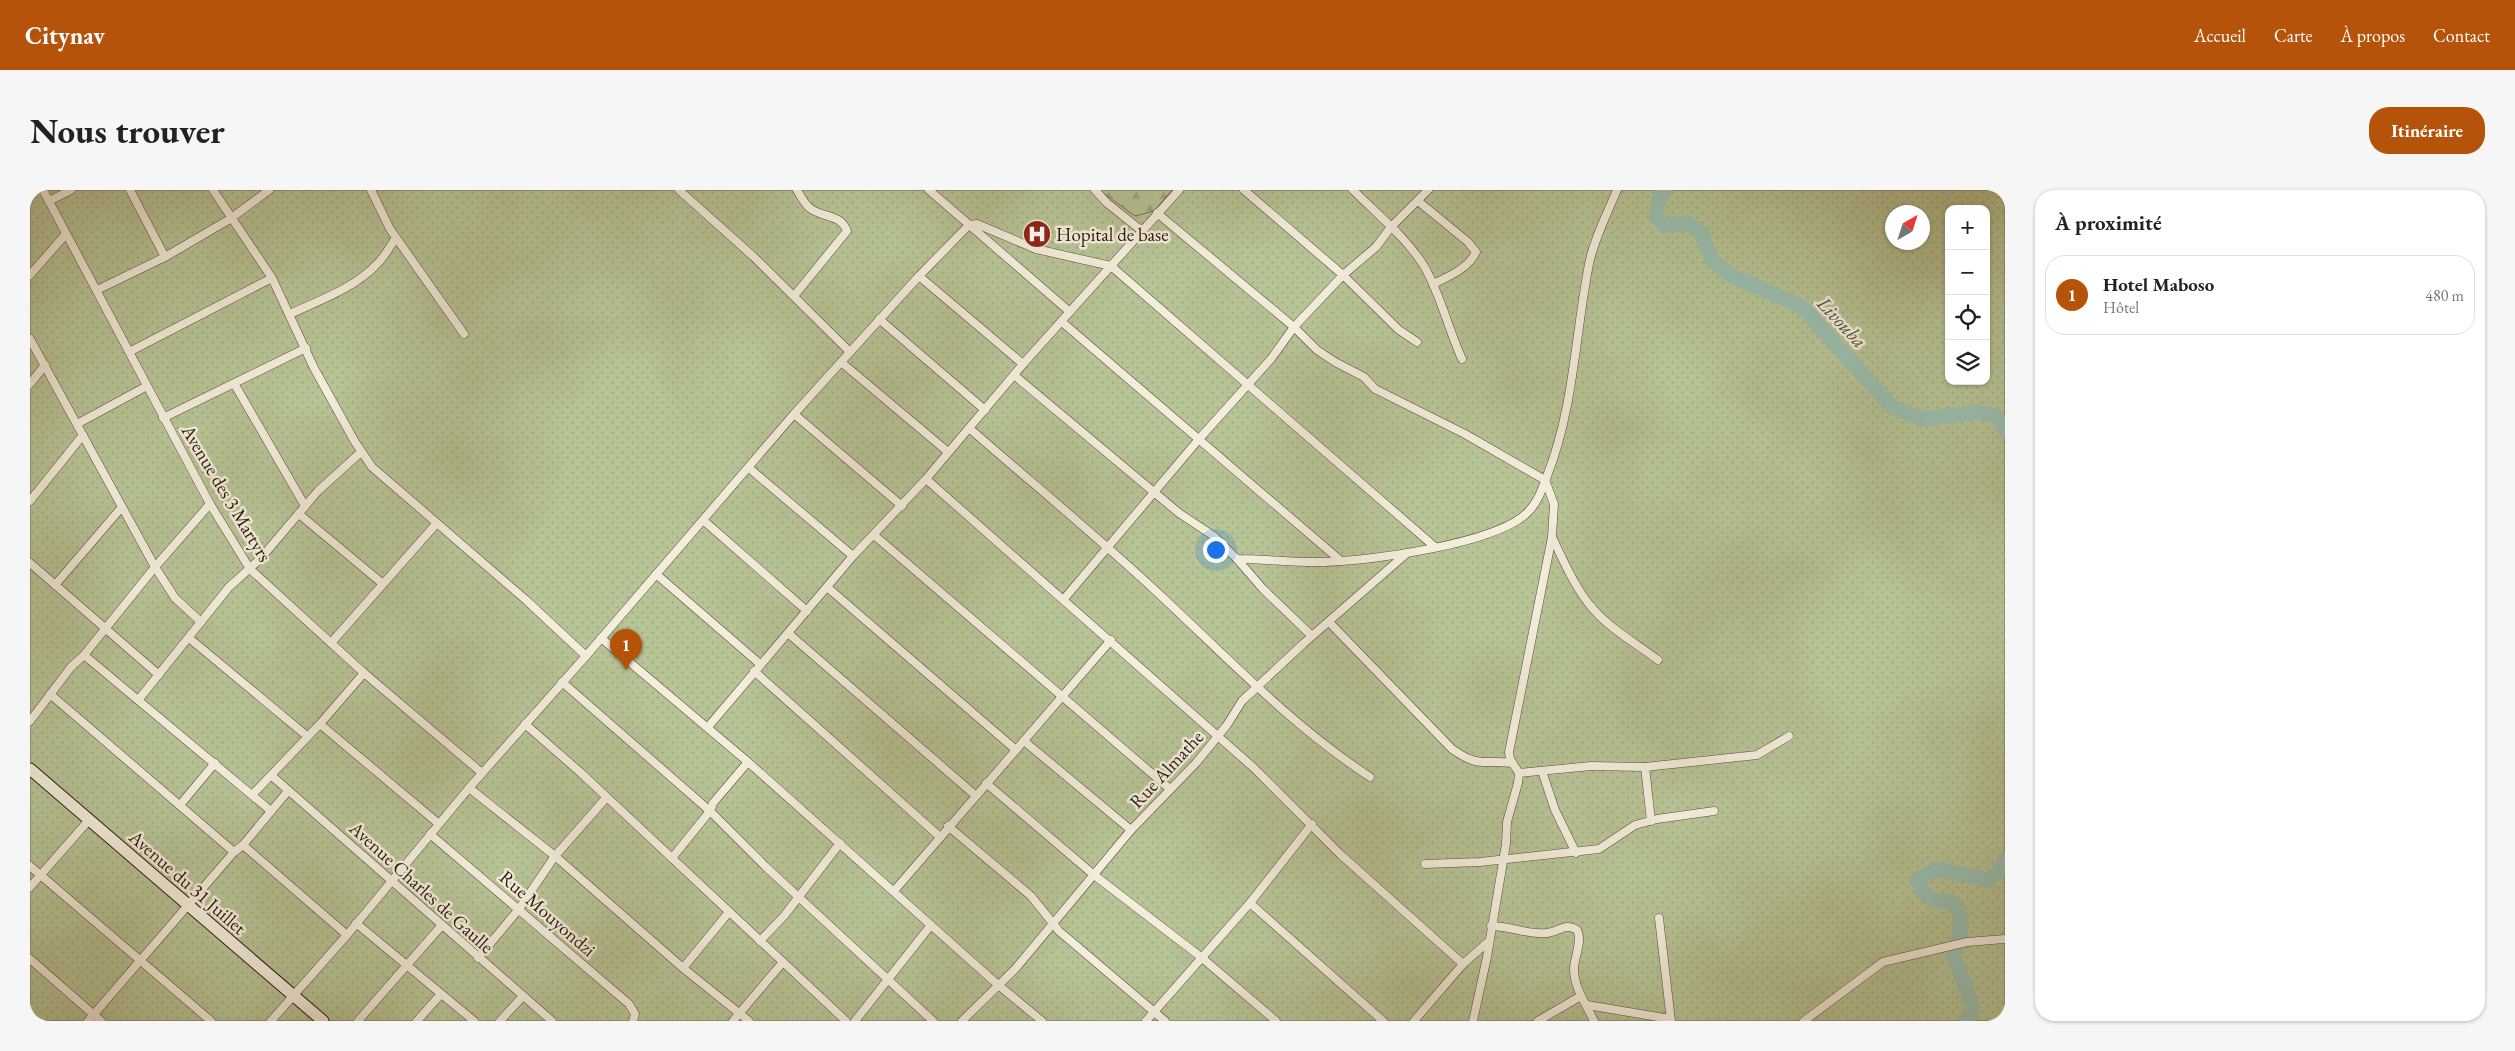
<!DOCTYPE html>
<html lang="fr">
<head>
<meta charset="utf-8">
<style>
	:root { --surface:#fff; --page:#f6f6f6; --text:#222; --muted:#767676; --line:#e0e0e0; --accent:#b45309 }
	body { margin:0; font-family:"EB Garamond",serif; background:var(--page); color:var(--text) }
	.controls { position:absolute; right:15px; top:15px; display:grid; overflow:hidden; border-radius:10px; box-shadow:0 1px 4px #0004 }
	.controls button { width:45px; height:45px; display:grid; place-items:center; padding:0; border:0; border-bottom:1px solid var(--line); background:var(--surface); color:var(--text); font:25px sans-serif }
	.compass { position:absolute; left:1855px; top:15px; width:45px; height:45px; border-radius:50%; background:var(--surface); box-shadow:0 1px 4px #0004; rotate:39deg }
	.you { position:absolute; left:1185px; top:359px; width:18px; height:18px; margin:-12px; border:4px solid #fff; border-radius:50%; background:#1a73e8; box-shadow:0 0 0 8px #1a73e833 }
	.badge { display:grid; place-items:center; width:32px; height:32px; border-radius:50%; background:var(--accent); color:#fff; font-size:16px; font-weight:700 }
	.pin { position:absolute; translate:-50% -41px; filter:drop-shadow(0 1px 2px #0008) }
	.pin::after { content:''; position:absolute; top:26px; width:18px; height:15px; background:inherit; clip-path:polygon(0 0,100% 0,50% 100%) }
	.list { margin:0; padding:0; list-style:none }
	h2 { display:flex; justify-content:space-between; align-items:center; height:65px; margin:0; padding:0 20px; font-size:21px }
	h2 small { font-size:16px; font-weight:400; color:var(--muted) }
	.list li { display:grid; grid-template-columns:32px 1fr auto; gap:15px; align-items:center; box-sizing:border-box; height:80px; margin:0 10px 10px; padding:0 10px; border:1px solid var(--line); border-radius:20px }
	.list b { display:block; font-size:19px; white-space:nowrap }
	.list p { margin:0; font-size:16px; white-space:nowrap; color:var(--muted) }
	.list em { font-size:16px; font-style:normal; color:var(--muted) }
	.icon { flex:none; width:28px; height:28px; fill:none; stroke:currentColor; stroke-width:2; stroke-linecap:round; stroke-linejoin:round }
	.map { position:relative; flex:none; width:1975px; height:831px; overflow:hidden; border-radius:20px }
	header { display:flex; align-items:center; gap:30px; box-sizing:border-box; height:70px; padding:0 25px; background:var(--accent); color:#fff }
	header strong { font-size:24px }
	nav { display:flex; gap:28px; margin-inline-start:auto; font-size:18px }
	.intro { display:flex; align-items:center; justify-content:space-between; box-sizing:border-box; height:120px; padding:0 30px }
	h1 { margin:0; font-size:35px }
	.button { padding:12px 22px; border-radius:20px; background:var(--accent); color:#fff; font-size:18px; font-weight:700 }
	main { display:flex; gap:30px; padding:0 30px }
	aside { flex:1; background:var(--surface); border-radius:20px; box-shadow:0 1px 4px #0004 }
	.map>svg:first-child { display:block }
	.grass { fill:url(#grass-dots); stroke:#716e52; fill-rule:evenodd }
	.forest { fill:url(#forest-firs); stroke:#716e52 }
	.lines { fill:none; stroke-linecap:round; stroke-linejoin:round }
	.river { stroke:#9abfb0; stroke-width:15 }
	.street-casing { stroke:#5b4a3e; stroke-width:9 }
	.secondary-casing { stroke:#2b170f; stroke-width:13 }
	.street { stroke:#f3eddc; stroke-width:8 }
	.secondary { stroke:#f3eddc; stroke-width:11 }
	.labels { text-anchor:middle; stroke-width:5; stroke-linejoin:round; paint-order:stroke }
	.poi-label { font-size:19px; fill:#2b170f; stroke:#f3eddc; text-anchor:start }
	.street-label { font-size:19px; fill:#2b170f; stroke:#f3eddc }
	.water-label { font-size:20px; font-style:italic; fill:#525247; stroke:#f3eddc }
</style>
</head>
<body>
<header>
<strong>Citynav</strong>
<nav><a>Accueil</a><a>Carte</a><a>À propos</a><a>Contact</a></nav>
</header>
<div class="intro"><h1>Nous trouver</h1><a class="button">Itinéraire</a></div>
<main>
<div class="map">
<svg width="1975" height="831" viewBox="0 0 1975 831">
	<defs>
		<pattern id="grass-dots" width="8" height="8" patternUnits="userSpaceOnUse" patternTransform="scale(1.25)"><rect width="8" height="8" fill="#b7c496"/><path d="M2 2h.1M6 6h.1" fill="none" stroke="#9ea880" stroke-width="1.8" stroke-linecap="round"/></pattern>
		<pattern id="forest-firs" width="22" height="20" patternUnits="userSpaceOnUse" patternTransform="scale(1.25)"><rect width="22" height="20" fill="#b7c496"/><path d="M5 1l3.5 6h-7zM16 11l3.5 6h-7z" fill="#9ea880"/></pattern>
	</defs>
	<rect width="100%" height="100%" fill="#ece4c9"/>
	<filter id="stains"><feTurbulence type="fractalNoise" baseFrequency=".004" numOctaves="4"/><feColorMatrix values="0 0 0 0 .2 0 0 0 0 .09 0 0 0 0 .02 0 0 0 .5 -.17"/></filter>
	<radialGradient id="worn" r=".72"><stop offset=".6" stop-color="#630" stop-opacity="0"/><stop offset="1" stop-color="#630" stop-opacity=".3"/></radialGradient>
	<path class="grass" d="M0,0H1975V831H0ZM1919,19H1956V191H1919ZM1862,22H1892V52H1862Z"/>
	<path class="forest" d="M1069,0H1142L1124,21L1105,26Z"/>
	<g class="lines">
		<g class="river">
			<path d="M1634,0L1629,9L1626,27L1635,36L1657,33L1671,43L1682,70L1700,85L1772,117L1863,218L1893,229L1947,222L1966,226L1975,240"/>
			<path d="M1938,831L1943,817L1923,764C1930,744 1937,731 1923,713C1903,711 1895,710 1887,690L1907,679L1957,690L1969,682L1975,670"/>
		</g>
		<defs>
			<g id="street">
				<path d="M13,0L180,314L220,379L334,483L452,583"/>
				<path d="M100,0L135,67"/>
				<path d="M183,0L242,88L284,178L325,252L342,277L496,410L556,466"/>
				<path d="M341,0L360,39L434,144"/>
				<path d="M649,0L724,67L820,162"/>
				<path d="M899,0L1040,122"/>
				<path d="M1065,0L1077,13L1112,41"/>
				<path d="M1214,0L1313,85L1369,140L1387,152"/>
				<path d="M1323,0C1347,24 1376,47 1394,76C1411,105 1418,139 1432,169"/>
				<path d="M19,11L41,0"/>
				<path d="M1388,11L1438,52L1446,62C1439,78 1418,87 1403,94"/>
				<path d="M1127,23L1264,137L1287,160L1305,172L1334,187L1345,199L1435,244L1515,290L1524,314L1522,347L1479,562L1480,569L1489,583L1488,593L1477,632L1476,654L1457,767L1443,831"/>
				<path d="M0,85L36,44"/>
				<path d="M889,86L993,174"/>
				<path d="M67,100L135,67L200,29L239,0"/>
				<path d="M764,106L817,41C811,24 794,28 781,19C775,15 771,7 767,0"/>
				<path d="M260,124C290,110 325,98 348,73C355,66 360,56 366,48"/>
				<path d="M849,129L955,220"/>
				<path d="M1032,132L1311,371"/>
				<path d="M0,149L125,377L145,408L171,432"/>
				<path d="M99,162L242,88"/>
				<path d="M811,172L918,262"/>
				<path d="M984,185L1149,323L1185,347L1207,369C1236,369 1265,373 1294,372C1339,371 1467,354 1498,322C1508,312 1512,299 1517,286C1544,218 1545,145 1559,74C1564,49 1577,24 1587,0"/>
				<path d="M0,194L15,175"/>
				<path d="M205,195L275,316"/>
				<path d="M764,224L872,316"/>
				<path d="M133,228L276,158"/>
				<path d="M47,234L117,196"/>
				<path d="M939,238C1002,293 1068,347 1129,404C1198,468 1262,536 1340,587"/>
				<path d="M719,278L823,366"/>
				<path d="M896,289L1224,578L1310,664L1433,774"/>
				<path d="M0,311L53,245"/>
				<path d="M269,324L353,394"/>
				<path d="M673,330L777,421"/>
				<path d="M844,345L1140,599"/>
				<path d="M1522,347C1534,372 1546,400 1564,420C1582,440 1607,454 1628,470"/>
				<path d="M1207,369L1233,399L1282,446"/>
				<path d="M0,373L129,485"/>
				<path d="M626,384L730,474"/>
				<path d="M25,395L92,317"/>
				<path d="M797,397L986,560"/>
				<path d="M1034,409L1169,249L1241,169L1264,137L1313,85L1346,57L1361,37L1398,0"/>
				<path d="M1299,432L1422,559C1451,579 1452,569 1482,573"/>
				<path d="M758,443L945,605"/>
				<path d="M159,448L277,546"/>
				<path d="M571,448L718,572L967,794L1012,831"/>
				<path d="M301,453L406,334"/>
				<path d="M54,465L241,621"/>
				<path d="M724,481L909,646"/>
				<path d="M532,492L680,621L735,676L903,831"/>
				<path d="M20,504L204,662"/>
				<path d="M109,509L199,397L231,368L288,301L331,262"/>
				<path d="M0,531L41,477L54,465L125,377L180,314"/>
				<path d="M290,534L409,634"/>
				<path d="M495,534L550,582L816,831"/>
				<path d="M678,537L823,366L896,289L993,174L1149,0"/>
				<path d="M994,551L1101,640"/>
				<path d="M1615,577L1621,631"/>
				<path d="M1512,581L1525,620L1546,663"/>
				<path d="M1489,583L1561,576L1615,577L1727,565L1759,546"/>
				<path d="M242,586L522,831"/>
				<path d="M956,593L1064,685L1171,767L1246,831"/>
				<path d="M439,598L525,666L653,778L719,831"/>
				<path d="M223,604L290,534L334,483"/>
				<path d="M150,615L185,573"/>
				<path d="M918,636L1001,706L1029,741L1135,831"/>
				<path d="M400,644L599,814L605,824L603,831"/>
				<path d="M213,655L317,745"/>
				<path d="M642,668L680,621L683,613L718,572"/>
				<path d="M1395,674L1450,672L1569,659L1605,635L1627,629L1684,621"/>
				<path d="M0,676L181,831"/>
				<path d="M0,697L59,630"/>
				<path d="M864,701L1081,450"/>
				<path d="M1220,713L1353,831"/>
				<path d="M1629,728L1641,831"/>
				<path d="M326,733L444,831"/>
				<path d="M1461,736C1480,736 1498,745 1517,743C1529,742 1535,732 1547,740C1553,750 1544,768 1544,779C1544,798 1556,814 1564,831"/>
				<path d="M730,751L754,726L810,653"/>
				<path d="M448,768L489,719L525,666L576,608"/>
				<path d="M0,769L71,831"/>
				<path d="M653,778L699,722"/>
				<path d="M1557,815L1640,829"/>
				<path d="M58,831L204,662L213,655L258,601"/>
				<path d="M241,831L317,745L439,598L556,466L764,224L889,86L939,35L947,34L1006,59L1081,76L1405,357"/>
				<path d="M328,831L412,735"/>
				<path d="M387,831L411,804"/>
				<path d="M470,831L493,806"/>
				<path d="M703,831L753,772"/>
				<path d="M825,831L901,735"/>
				<path d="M932,831L986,778L1101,640L1166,573L1197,535L1212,511L1274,453L1377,363"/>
				<path d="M1116,831L1220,713L1282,634"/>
				<path d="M1384,831L1433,774L1459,751"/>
				<path d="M1508,831L1551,806"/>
				<path d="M1774,831L1853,772L1937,752L1975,749"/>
			</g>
			<path id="secondary" d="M0,579L293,831"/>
		</defs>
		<use href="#street" class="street-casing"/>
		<use href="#secondary" class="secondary-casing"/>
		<use href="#street" class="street"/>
		<use href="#secondary" class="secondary"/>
	</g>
	<defs>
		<symbol id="hospital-disc" viewBox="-11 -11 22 22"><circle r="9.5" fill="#8f2418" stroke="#f3eddc"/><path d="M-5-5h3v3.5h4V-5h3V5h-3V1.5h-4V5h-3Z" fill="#fff"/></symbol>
	</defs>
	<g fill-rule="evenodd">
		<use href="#hospital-disc" x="991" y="28" width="32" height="32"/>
	</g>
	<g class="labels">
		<g class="poi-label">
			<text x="1026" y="51">Hopital de base</text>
		</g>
		<g class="street-label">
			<text transform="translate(197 303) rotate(59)" y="7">Avenue des 3 Martyrs</text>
			<text transform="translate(1136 579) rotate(-47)" y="7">Rue Almathe</text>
			<text transform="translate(158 692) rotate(41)" y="7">Avenue du 31 Juillet</text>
			<text transform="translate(392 697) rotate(42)" y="7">Avenue Charles de Gaulle</text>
			<text transform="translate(518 723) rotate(41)" y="7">Rue Mouyondzi</text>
		</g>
		<g class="water-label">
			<text transform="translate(1812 132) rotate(47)" y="7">Livouba</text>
		</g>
	</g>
	<rect width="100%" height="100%" filter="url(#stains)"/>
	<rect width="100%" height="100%" fill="url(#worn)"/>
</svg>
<div class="controls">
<button>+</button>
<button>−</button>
<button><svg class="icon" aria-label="locate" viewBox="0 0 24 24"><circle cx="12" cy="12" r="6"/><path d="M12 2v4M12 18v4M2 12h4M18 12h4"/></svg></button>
<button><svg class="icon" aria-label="layers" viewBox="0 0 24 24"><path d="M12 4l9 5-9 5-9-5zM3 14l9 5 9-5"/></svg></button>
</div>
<svg class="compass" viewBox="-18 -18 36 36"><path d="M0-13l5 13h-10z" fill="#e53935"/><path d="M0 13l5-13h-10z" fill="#767676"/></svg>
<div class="you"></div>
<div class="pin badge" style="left:596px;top:480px">1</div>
</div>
<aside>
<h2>À proximité<small></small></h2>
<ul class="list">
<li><span class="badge">1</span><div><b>Hotel Maboso</b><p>Hôtel</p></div><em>480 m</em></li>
</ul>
</aside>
</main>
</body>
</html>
